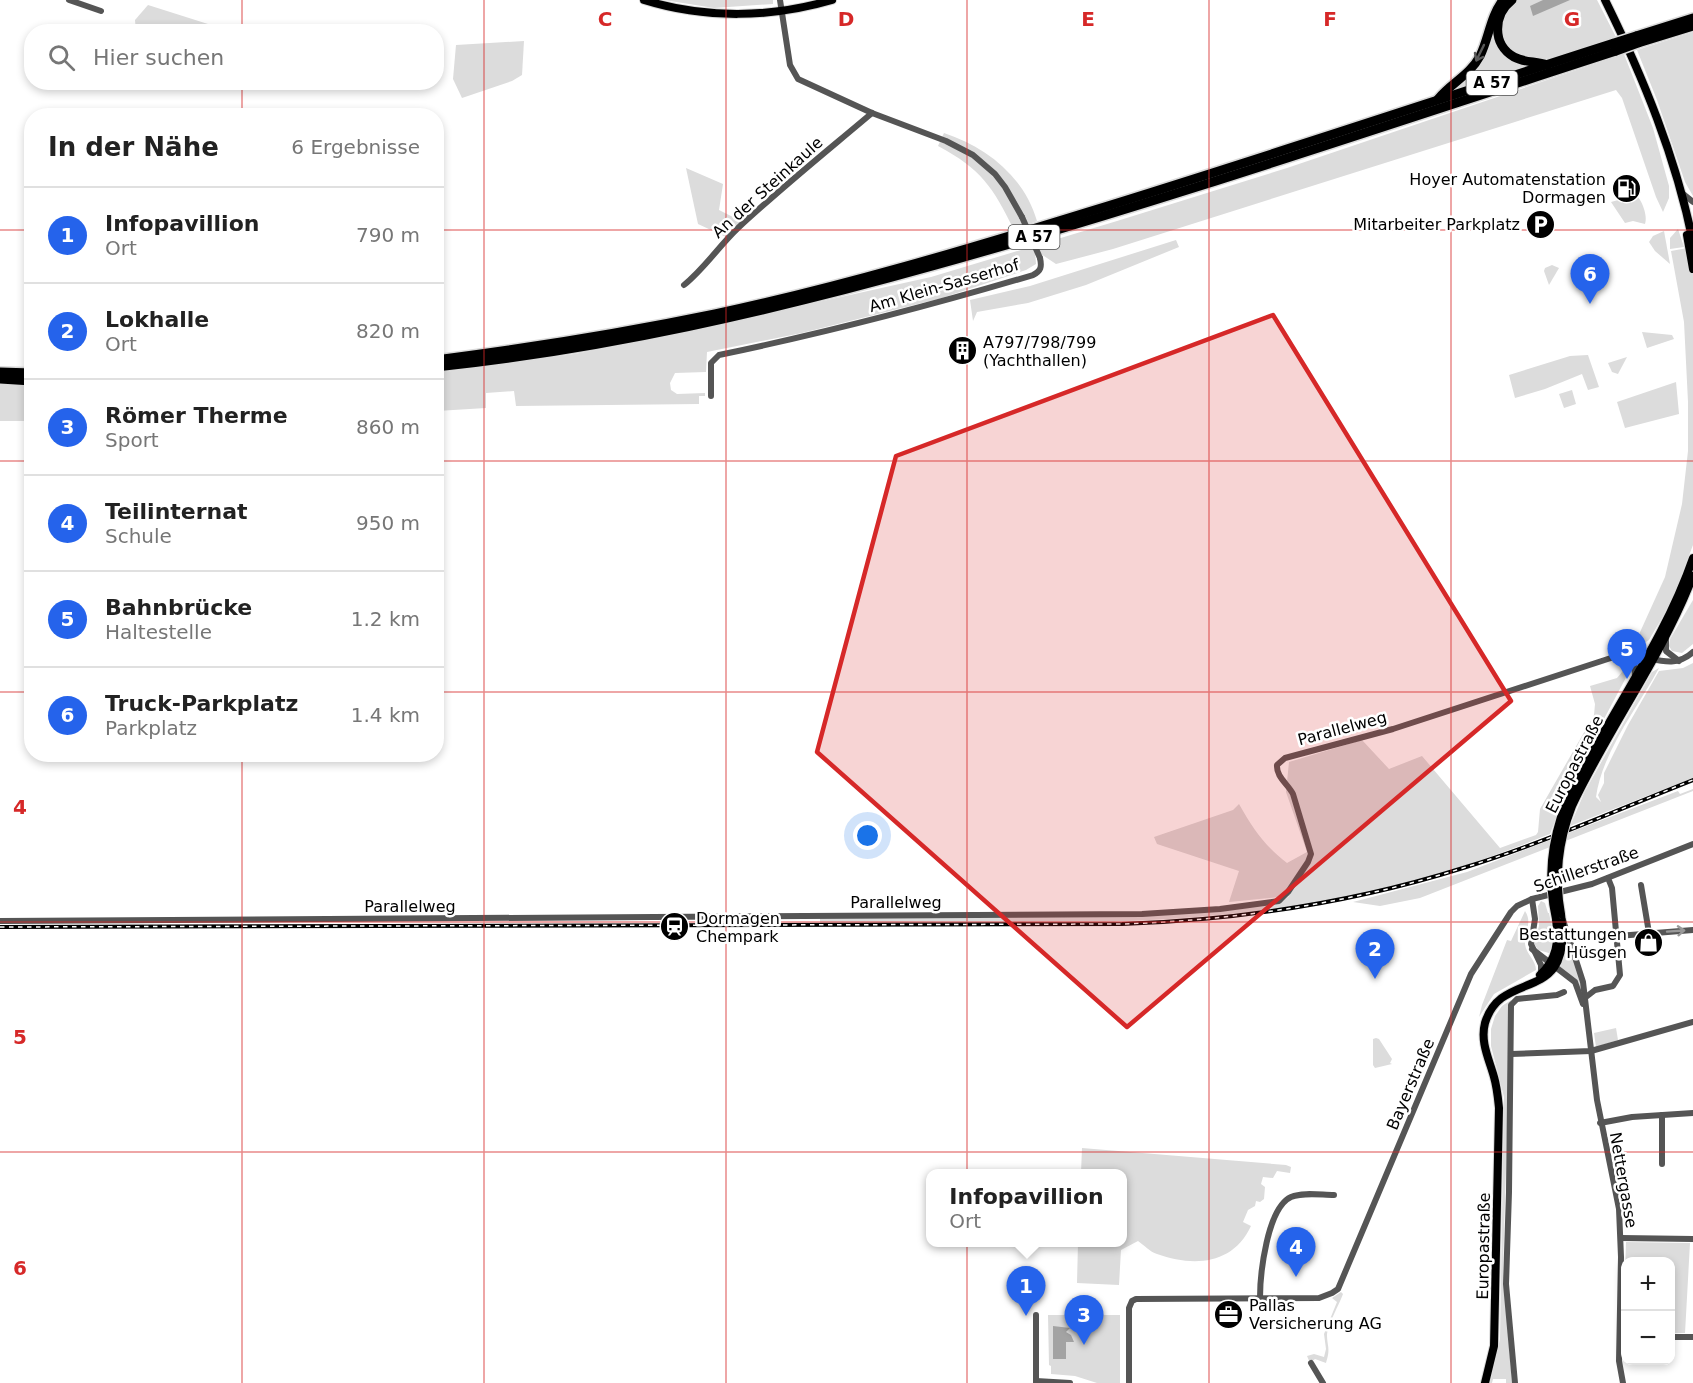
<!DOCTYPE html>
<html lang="de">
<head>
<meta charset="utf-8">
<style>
	:root { --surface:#fff; --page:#f2f2f2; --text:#222; --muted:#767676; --line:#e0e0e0; --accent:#2563eb }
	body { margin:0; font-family:"DejaVu Sans",sans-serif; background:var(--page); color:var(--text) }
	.controls { position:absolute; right:18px; bottom:18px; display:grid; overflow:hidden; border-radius:12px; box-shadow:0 3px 9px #0003 }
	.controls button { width:54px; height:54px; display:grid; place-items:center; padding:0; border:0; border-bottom:2px solid var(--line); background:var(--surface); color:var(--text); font:30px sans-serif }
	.you { position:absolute; left:868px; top:836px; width:21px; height:21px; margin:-15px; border:4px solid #fff; border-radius:50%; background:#1a73e8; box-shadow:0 0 0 9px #1a73e833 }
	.badge { display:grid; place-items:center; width:39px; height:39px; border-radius:50%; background:var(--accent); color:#fff; font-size:20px; font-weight:700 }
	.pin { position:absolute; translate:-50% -50px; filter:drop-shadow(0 2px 3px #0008) }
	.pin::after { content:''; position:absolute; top:32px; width:21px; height:18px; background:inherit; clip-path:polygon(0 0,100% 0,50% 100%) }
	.popup { position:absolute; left:926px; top:1169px; width:201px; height:78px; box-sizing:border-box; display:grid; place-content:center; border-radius:12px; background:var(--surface); filter:drop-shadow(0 2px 4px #0005); font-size:20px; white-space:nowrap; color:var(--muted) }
	.popup b { font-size:22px; color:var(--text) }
	.popup::after { content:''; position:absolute; left:50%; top:100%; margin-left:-12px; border:12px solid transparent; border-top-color:var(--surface) }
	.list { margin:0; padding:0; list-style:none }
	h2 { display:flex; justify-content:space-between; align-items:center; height:78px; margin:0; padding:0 24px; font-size:26px }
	h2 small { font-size:20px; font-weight:400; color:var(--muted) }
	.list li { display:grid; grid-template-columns:39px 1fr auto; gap:18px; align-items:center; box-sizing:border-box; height:96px; padding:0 24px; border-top:2px solid var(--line) }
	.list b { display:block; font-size:22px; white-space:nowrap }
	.list p { margin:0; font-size:20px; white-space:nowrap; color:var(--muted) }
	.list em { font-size:20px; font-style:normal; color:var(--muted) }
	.icon { flex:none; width:33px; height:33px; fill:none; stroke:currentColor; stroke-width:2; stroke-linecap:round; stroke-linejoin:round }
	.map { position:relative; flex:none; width:1693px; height:1383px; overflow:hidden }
	.search { position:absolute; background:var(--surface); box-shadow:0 3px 9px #0003; left:24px; top:24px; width:420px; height:66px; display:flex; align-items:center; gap:15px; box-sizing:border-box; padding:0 21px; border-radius:24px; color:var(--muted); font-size:22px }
	.panel { position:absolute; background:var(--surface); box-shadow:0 3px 9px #0003; left:24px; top:108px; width:420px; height:654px; border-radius:24px }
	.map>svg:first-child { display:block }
	.green { fill:#dcdcdc }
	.water { fill:#a3a3a3 }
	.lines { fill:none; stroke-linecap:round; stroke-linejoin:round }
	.major-casing { stroke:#dbdbdb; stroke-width:10 }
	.highway-casing { stroke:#dbdbdb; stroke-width:12 }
	.minor { stroke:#555; stroke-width:6 }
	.major { stroke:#000; stroke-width:8 }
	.highway { stroke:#000; stroke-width:9 }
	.rail-casing { stroke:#000; stroke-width:4 }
	.rail { stroke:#fff; stroke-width:1.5; stroke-dasharray:4.5; stroke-linecap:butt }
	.major-bridge-casing { stroke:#dbdbdb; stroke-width:10; stroke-linecap:butt }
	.highway-bridge-casing { stroke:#dbdbdb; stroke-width:12; stroke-linecap:butt }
	.minor-bridge { stroke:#555; stroke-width:6 }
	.major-bridge { stroke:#000; stroke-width:8 }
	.highway-bridge { stroke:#000; stroke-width:9 }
	.oneway { stroke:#595959 }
	.oneway2 { stroke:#999 }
	.marked { fill:#d62828; fill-opacity:0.2; stroke:#d62828; stroke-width:4.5; stroke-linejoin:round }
	.grid { fill:none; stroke:#d62828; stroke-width:1.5; stroke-opacity:0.55 }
	.labels { text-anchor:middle; stroke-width:5; stroke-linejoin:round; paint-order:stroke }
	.shield { fill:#fff; stroke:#4c4c4c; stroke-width:1.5 }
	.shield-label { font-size:15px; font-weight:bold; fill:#000 }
	.poi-label { font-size:16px; fill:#000; stroke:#fff; text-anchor:end }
	.street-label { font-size:16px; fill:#000; stroke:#fff }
	.grid-label { font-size:20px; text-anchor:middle; font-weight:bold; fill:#d62828; stroke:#fff; stroke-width:5; stroke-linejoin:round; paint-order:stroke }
</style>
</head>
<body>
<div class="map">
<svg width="1693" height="1383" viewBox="0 0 1693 1383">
	<rect width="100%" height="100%" fill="#fff"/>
	<g class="green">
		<path d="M664,0H773V4L714,8Z"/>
		<path d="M1516,0H1597L1616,37C1587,47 1541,70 1512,52C1506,49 1503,39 1499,32L1509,5Z"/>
		<path d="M148,5L208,24L205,31H136L135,20Z"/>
		<path d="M1500,10L1502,48L1536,64L1448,92L1471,73Z"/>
		<path d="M1693,32V196L1685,182L1657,100L1637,50Z"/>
		<path d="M524,41L522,75L512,81L462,98L453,79L456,45Z"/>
		<path d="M1624,54L1653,128L1669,186V198L1663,212L1656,197L1622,98L1616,90L1113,249L1056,264L1035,250L1036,264L1026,270L942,298L802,333L707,352L706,372L675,373L670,383L671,390L677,394L705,393V396H699V404L516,406L514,391L486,393V408L437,411V373L574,354L648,340L931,277L1117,221L1287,168Z"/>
		<path d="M944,133C986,147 1024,176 1037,221L1014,230C993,187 981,169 938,146Z"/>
		<path d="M686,168L723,184L719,210L741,221L726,237L698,224Z"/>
		<path d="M1636,195C1642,200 1648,216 1645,224L1633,221L1625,223L1611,202Z"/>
		<path d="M1678,229L1684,247L1670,249V238Z"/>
		<path d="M1664,231L1670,264L1655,251L1649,242L1653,236Z"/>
		<path d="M1176,240L1179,247L1086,285L1028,303L977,312L973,321L970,300L1030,286Z"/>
		<path d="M1693,247V545L1674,595L1662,618L1649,640L1639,646L1636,641L1665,577L1682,504L1688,451V402L1684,322L1671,251Z"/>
		<path d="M1552,265L1559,268L1549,285L1544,271L1545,268Z"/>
		<path d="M1642,332L1672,335L1674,339L1647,348Z"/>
		<path d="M1588,355L1599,387L1588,390L1582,374L1545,389L1515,398L1509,375L1570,356Z"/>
		<path d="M1627,357L1618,374L1612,372L1608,363Z"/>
		<path d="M1676,382L1679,414L1625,428L1617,402Z"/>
		<path d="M0,384L31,385V421H0Z"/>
		<path d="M1572,390L1576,404L1564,408L1559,394Z"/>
		<path d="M1693,600V644L1682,653L1672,651L1669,646L1670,639Z"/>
		<path d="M1693,663V778L1570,826L1585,791L1652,672L1659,668C1638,707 1602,752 1596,797L1601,802L1598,795L1604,783V773L1628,725L1659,671L1683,668Z"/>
		<path d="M1627,666L1630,670L1569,785L1550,834C1477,863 1402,889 1324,902C1157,929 988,923 820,924V917H1117L1276,904L1283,901L1289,896L1229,902L1239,871L1157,844L1154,837L1233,810L1239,804C1253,829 1264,845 1287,863L1307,852L1286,792L1289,762L1362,740L1389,769L1422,756L1500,848L1536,835L1538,832L1540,809L1594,715L1595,704L1590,686L1617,678Z"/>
		<path d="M1693,789V791L1420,898L1380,906L1353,902L1467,872L1678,791L1680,794Z"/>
		<path d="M1541,901L1545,903L1548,913H1549L1554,938L1555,930L1552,950L1551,951V948L1549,953L1538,950L1534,943L1539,926L1538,906Z"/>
		<path d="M1525,911C1533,923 1524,931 1525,944C1526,954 1536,960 1536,970L1494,994L1479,1017L1482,1005L1507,940L1511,941Z"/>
		<path d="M1565,934L1577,964L1583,996L1558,966Z"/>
		<path d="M1511,1000L1503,1269L1512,1383H1506V1379H1493L1492,1383H1490L1500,1339L1504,1097L1491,1046V1029L1495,1016L1502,1006Z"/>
		<path d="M1616,1028L1618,1040L1596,1047L1594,1033Z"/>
		<path d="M1376,1038L1379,1039L1392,1059L1390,1063L1392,1064L1375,1068L1373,1065V1039Z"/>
		<path d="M1082,1148L1286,1165L1291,1167L1290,1173L1277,1171L1273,1178L1263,1177L1261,1184L1265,1187L1264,1199L1260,1202L1256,1201L1255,1206L1248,1210L1243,1222L1251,1226C1233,1265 1193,1267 1157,1254C1150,1252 1144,1245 1138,1241L1121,1250L1119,1285L1077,1283L1078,1243L1122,1242V1174L1081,1173Z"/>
		<path d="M1626,1242L1690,1243L1685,1333H1671L1670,1262H1626L1625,1304L1624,1302Z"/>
		<path d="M1341,1292L1343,1294C1339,1305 1328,1324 1327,1334C1327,1347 1331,1348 1326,1363L1315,1359L1310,1363L1307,1356L1314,1354L1324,1357L1326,1349L1324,1334L1337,1302L1332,1298Z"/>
		<path d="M1048,1315H1120V1383H1097L1075,1376L1051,1374V1366L1049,1365Z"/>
	</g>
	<g class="water">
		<path d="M1543,0H1570L1533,16L1530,6Z"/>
		<path d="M1053,1326L1070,1328L1066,1332L1071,1335L1074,1342H1066V1359H1053Z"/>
	</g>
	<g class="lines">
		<defs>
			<g id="major">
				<path d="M644,0C705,19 771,18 832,0"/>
				<path d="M1605,0C1643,77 1676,157 1693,242"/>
				<path d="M1687,235L1693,269"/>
				<path d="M1566,803C1605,720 1663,645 1693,558"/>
				<path d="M1572,806C1609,727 1662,657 1693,576"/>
				<path d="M1540,975C1557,959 1559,942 1556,919"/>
				<path d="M1485,1383L1494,1346L1499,1108C1498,1098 1497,1087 1494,1077C1489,1059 1480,1042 1485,1023C1502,966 1574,1008 1561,914"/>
			</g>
			<g id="highway">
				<path d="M1512,0C1493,15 1492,45 1514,57C1525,63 1536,61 1547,65"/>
				<path d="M1636,36L1693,18"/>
				<path d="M1638,43L1693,26"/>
				<path d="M1438,99C1451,83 1470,75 1480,56C1489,38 1490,17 1503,0"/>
				<path d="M436,360C530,348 623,333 715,314C841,287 965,250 1088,212C1264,158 1439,99 1614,43"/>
				<path d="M436,367C606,349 772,311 936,265C1165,201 1390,124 1616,51"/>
				<path d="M0,372L32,373"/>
				<path d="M0,379L32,381"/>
			</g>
		</defs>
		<use href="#major" class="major-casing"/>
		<use href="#highway" class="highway-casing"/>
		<g class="minor">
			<path d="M69,0L101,11"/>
			<path d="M780,0L790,65L798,79L872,113L946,141L973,155L995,174L1005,187L1022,217"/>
			<path d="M1682,193L1693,202"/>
			<path d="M684,285C704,269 719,246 738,228C781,188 827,151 872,113"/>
			<path d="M711,396V363L719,355C825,333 929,306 1033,275C1041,271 1042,267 1040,258"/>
			<path d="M1666,638V651L1679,661"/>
			<path d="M1620,657L1634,663L1635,676"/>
			<path d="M1641,885L1649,933"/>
			<path d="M1532,899L1535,919L1531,944L1541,965V973"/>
			<path d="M1563,920L1583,982L1597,1100L1619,1209L1621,1257L1619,1361L1623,1383"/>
			<path d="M0,921L1142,914L1220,909L1279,901L1288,892L1308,862L1311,854L1293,794C1288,784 1276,777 1277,765L1285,758L1393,729L1617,656C1644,650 1670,674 1693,652"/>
			<path d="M1580,939L1693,930"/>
			<path d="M1532,949L1575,982L1583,1004"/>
			<path d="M1586,997L1595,990L1613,986L1620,975L1612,888L1608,878"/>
			<path d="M1511,1054L1591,1051L1693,1022"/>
			<path d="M1662,1115V1164"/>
			<path d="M1600,1123L1632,1117L1693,1113"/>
			<path d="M1621,1238L1693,1239"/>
			<path d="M1260,1298C1260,1275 1267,1208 1291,1197C1303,1192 1321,1195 1334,1195"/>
			<path d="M1036,1315V1383"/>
			<path d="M1670,1337H1693"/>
			<path d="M1311,1363L1323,1383"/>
			<path d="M1036,1381L1070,1383"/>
			<path d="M1129,1383V1308L1132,1301L1136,1299L1319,1298L1332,1293L1338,1289L1471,974L1511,912L1517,906L1532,899L1592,884L1693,844"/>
			<path d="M1515,1383L1506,1284L1509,1192L1511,1005L1517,999L1557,995L1564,992"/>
		</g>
		<use href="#major" class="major"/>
		<use href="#highway" class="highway"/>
		<defs>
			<path id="rail" d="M0,927L1122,924C1238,920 1352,903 1463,868C1541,844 1617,810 1693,780"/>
		</defs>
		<use href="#rail" class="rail-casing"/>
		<use href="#rail" class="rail"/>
		<defs>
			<g id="major-bridge">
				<path d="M1561,914C1554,876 1558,842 1572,806"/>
				<path d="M1556,919C1547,878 1551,842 1566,803"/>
			</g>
			<g id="highway-bridge">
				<path d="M1614,43L1636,36"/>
				<path d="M1616,51L1638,43"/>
			</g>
		</defs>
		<use href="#major-bridge" class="major-bridge-casing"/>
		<use href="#highway-bridge" class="highway-bridge-casing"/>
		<path class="minor-bridge" d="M1022,217L1040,258"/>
		<use href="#major-bridge" class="major-bridge"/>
		<use href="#highway-bridge" class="highway-bridge"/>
	</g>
	<defs><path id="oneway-shaft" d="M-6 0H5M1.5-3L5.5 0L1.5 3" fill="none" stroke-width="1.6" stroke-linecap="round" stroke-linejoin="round" transform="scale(1.5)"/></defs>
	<use class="oneway" href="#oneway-shaft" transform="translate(1480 53) rotate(116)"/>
	<use class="oneway2" href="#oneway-shaft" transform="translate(1676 931) rotate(-4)"/>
	<path class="marked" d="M1273,315L1511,701L1127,1027L817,752L896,456Z"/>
	<path class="grid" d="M242,0V32M484,0V1383M726,0V1383M967,0V1383M1209,0V1383M1451,0V1383M242,82V116M0,230H32M436,230H1693M0,461H32M436,461H1693M0,692H32M436,692H1693M242,754V1383M0,922H1693M0,1152H1693"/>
	<defs>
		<symbol id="fuel-disc" viewBox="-11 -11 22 22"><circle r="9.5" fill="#000" stroke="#fff"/><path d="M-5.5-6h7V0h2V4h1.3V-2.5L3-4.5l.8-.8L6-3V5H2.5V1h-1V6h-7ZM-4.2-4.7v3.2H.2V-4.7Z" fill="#fff"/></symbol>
		<symbol id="parking-disc" viewBox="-11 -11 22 22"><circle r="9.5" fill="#000" stroke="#fff"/><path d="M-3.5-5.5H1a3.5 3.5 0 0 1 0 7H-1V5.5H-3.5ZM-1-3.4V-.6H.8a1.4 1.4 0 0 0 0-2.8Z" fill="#fff"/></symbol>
		<symbol id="building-disc" viewBox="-11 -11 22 22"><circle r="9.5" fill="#000" stroke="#fff"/><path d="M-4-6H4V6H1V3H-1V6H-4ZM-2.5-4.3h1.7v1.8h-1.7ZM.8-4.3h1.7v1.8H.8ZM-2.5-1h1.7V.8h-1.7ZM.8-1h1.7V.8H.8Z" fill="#fff"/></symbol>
		<symbol id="station-disc" viewBox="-11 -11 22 22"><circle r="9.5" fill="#000" stroke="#fff"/><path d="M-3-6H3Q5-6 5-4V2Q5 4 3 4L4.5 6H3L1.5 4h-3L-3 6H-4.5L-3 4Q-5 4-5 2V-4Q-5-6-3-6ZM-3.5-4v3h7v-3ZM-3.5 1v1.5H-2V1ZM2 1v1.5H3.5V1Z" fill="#fff"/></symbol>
		<symbol id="shop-disc" viewBox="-11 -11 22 22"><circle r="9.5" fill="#000" stroke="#fff"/><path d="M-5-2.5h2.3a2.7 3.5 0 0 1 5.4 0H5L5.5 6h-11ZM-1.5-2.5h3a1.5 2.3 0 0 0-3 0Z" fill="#fff"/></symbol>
		<symbol id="office-disc" viewBox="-11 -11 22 22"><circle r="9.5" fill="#000" stroke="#fff"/><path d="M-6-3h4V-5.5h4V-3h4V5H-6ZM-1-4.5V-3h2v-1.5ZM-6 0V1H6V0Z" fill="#fff"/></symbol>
	</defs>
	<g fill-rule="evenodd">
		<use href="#fuel-disc" x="1610" y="172" width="33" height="33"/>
		<use href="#parking-disc" x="1524" y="208" width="33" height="33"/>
		<use href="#building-disc" x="946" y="334" width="33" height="33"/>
		<use href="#station-disc" x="658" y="910" width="33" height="33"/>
		<use href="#shop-disc" x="1632" y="926" width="33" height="33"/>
		<use href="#office-disc" x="1212" y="1298" width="33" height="33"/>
	</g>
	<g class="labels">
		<g class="shield">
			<rect x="1466.5" y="71" width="51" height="24" rx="4.5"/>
			<rect x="1008.5" y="225" width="51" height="24" rx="4.5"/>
		</g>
		<g class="shield-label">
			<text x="1492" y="88">A 57</text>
			<text x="1034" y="242">A 57</text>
		</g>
		<g class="poi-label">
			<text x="1606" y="185">Hoyer Automatenstation<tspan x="1606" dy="18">Dormagen</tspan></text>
			<text x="1520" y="230">Mitarbeiter Parkplatz</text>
			<text x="983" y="348" text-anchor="start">A797/798/799<tspan x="983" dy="18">(Yachthallen)</tspan></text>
			<text x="696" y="924" text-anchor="start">Dormagen<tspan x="696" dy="18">Chempark</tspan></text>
			<text x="1627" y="940">Bestattungen<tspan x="1627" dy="18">Hüsgen</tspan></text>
			<text x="1249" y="1311" text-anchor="start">Pallas<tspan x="1249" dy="18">Versicherung AG</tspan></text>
		</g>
		<g class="street-label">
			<text transform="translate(767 187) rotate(-42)" y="6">An der Steinkaule</text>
			<text transform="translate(944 285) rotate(-16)" y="6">Am Klein-Sasserhof</text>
			<text transform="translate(1342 728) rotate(-15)" y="6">Parallelweg</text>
			<text transform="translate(1574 764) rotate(-63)" y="6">Europastraße</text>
			<text transform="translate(1586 869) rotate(-19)" y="6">Schillerstraße</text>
			<text x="896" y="908">Parallelweg</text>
			<text x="410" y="912">Parallelweg</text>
			<text transform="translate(1410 1084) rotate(-67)" y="6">Bayerstraße</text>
			<text transform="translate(1624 1180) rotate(80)" y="6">Nettergasse</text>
			<text transform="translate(1483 1246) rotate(-89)" y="6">Europastraße</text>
		</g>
	</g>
	<g class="grid-label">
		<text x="605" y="26">C</text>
		<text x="846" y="26">D</text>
		<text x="1088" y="26">E</text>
		<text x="1330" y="26">F</text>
		<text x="1572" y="26">G</text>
		<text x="20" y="814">4</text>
		<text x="20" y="1044">5</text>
		<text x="20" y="1275">6</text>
	</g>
</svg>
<div class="controls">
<button>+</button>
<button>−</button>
</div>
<div class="you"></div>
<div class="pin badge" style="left:1026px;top:1316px">1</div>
<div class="popup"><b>Infopavillion</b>Ort</div>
<div class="pin badge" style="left:1375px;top:979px">2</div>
<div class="pin badge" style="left:1084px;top:1345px">3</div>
<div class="pin badge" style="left:1296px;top:1277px">4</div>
<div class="pin badge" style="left:1627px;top:679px">5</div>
<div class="pin badge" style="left:1590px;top:304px">6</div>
<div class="search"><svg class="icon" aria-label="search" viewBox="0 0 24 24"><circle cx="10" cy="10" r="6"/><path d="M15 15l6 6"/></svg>Hier suchen</div>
<section class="panel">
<h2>In der Nähe<small>6 Ergebnisse</small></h2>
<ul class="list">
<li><span class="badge">1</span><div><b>Infopavillion</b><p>Ort</p></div><em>790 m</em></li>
<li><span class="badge">2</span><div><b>Lokhalle</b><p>Ort</p></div><em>820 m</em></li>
<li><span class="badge">3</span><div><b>Römer Therme</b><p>Sport</p></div><em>860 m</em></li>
<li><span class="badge">4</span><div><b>Teilinternat</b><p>Schule</p></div><em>950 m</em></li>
<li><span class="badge">5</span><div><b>Bahnbrücke</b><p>Haltestelle</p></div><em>1.2 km</em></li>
<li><span class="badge">6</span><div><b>Truck-Parkplatz</b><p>Parkplatz</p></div><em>1.4 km</em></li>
</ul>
</section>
</div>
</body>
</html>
